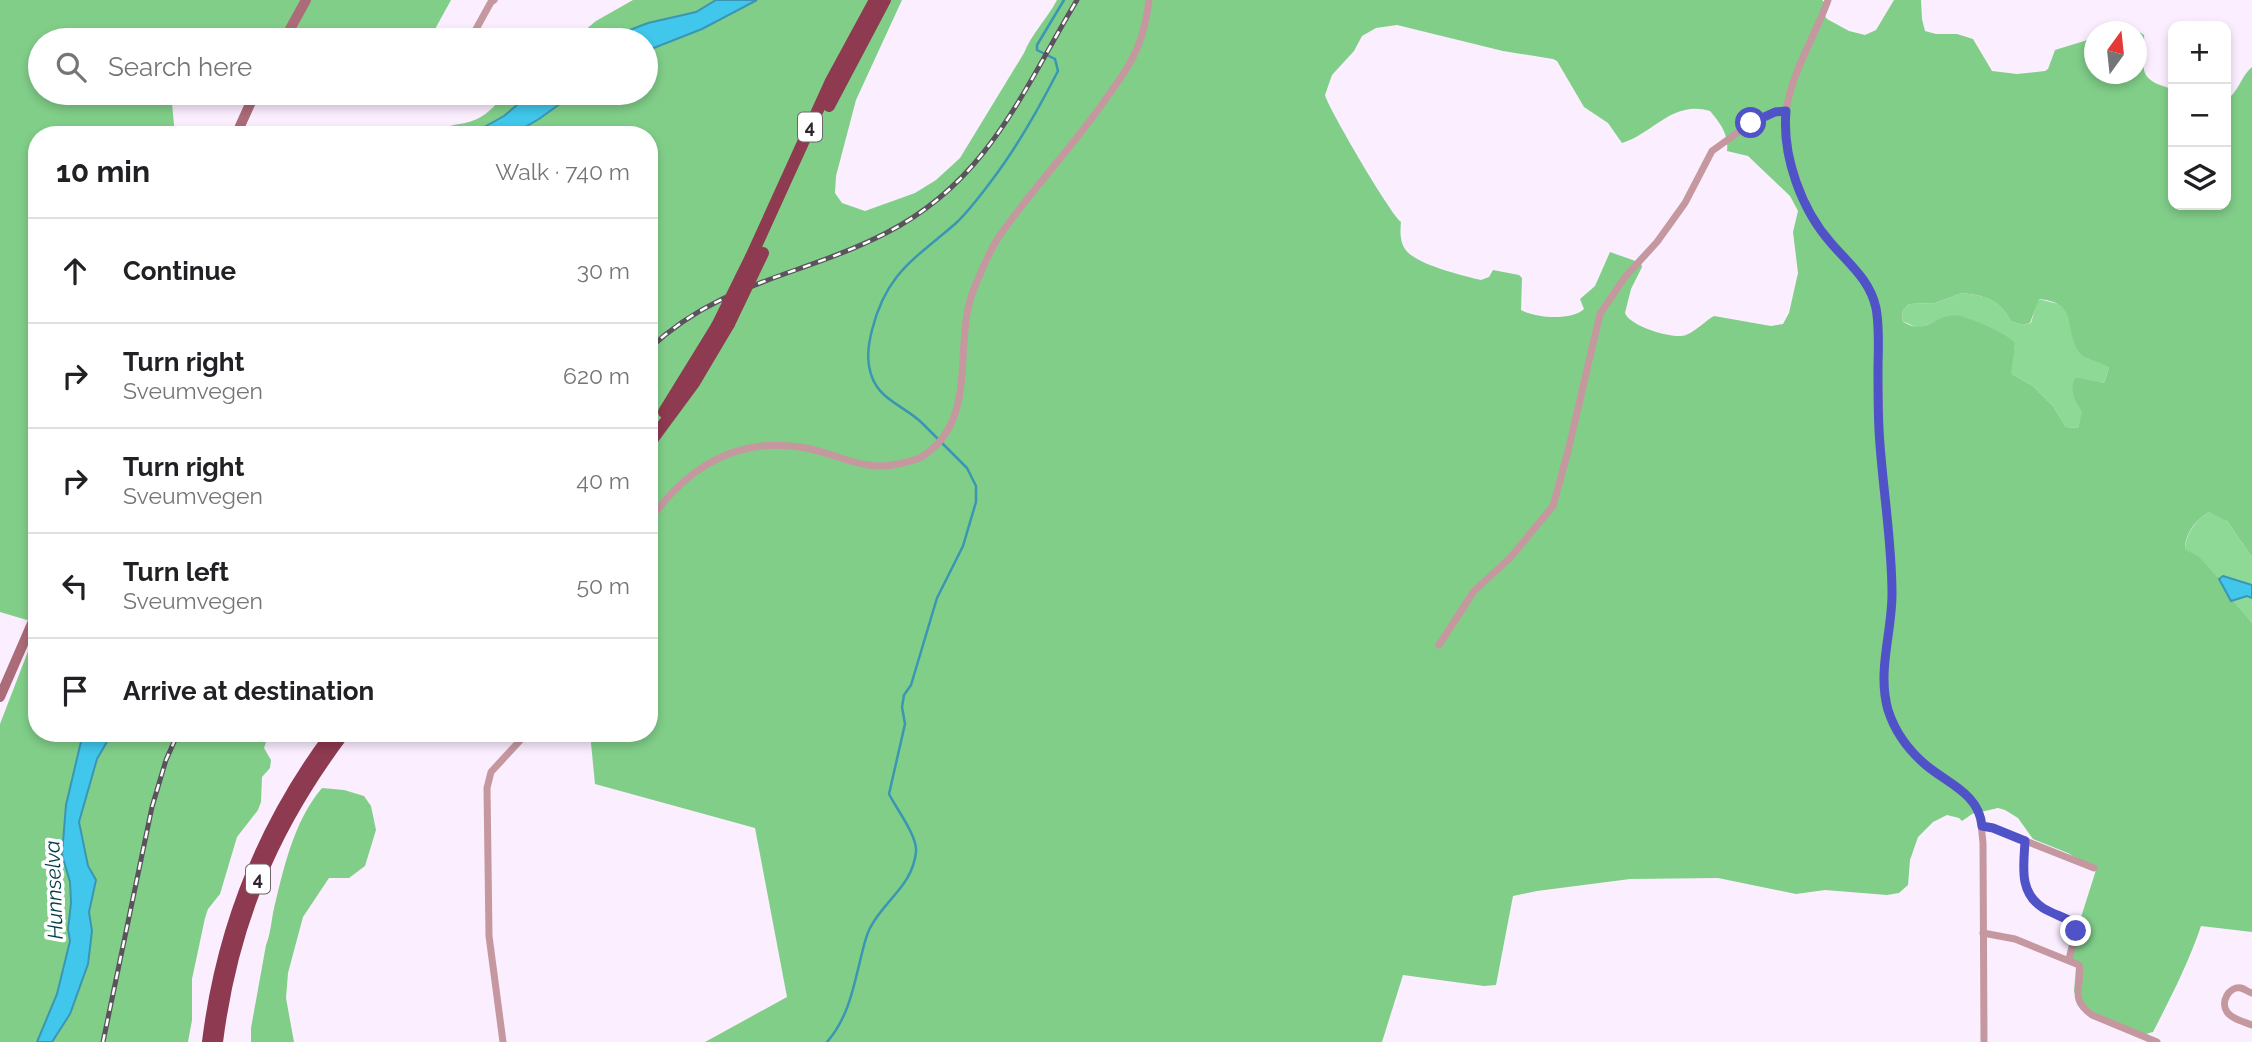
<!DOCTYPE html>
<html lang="en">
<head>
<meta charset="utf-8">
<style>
	:root { --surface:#fff; --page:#f2f2f2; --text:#202124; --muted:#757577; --line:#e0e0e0 }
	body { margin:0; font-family:Raleway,sans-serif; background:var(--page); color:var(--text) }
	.controls { position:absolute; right:21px; top:21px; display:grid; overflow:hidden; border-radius:14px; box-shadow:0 4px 10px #0003 }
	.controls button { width:63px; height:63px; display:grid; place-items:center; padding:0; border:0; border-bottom:2px solid var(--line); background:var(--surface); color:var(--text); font:35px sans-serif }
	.compass { position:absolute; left:2084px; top:21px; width:63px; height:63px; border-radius:50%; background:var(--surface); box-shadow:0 4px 10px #0003; rotate:15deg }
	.stop { position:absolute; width:21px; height:21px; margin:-16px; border:5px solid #5052c8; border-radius:50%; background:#fff }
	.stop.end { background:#5052c8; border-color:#fff; box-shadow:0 2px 7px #0008 }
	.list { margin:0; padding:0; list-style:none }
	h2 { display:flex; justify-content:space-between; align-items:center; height:91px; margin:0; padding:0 28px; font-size:30px }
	h2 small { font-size:23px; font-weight:400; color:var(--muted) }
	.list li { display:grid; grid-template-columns:46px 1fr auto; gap:21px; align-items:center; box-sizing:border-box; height:105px; padding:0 28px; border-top:2px solid var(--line) }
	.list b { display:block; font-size:26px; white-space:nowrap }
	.list p { margin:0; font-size:23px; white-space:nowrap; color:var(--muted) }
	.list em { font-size:23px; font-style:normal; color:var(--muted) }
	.icon { flex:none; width:38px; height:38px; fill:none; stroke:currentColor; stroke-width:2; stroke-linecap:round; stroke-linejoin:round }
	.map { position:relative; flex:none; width:2252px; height:1042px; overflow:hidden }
	.search { position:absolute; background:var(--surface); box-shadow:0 4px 10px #0003; left:28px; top:28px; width:630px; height:77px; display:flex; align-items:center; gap:18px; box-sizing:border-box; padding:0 24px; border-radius:38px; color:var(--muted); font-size:26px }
	.panel { position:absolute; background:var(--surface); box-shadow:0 4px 10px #0003; left:28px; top:126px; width:630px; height:616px; border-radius:28px }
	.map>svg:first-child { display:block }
	.green { fill:#8ed995 }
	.forest { fill:#81ce89; fill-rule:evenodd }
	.water { fill:#40c7eb; stroke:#3a96b2; stroke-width:2 }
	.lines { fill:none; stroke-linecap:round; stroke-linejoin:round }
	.stream { stroke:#3a96b2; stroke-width:2.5 }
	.minor { stroke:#c598a0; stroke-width:7 }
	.secondary { stroke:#ab6b78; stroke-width:10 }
	.trunk { stroke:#8e3a50; stroke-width:12 }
	.rail-casing { stroke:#5b525e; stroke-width:5 }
	.rail { stroke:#fff; stroke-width:2.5; stroke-dasharray:8; stroke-linecap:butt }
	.trunk-bridge { stroke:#8e3a50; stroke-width:12 }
	.route { stroke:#5052c8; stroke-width:9 }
	.labels { text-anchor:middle; stroke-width:7; stroke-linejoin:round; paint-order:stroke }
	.shield { fill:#fff; stroke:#6b666d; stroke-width:2 }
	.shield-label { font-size:18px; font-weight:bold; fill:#2c242e }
	.water-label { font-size:21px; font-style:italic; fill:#003d4b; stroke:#fff }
</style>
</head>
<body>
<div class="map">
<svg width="2252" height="1042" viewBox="0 0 2252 1042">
	<rect width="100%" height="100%" fill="#fbeeff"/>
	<g class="green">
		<path d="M1962,293C1987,296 1998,299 2011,321L2022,325L2031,323L2038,299L2059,304L2065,309L2087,358L2103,363L2109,368L2104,383L2075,379C2071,390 2076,403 2083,412L2078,428L2066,427L2053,406L2033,386L2012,374L2010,366L2015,346L1966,318L1954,315L1918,328L1902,321L1903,310L1909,304L1935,303Z"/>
		<path d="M2209,512L2220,516L2227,521L2252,557V585L2223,576L2218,579L2199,558L2185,549C2186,534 2196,519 2209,512Z"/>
		<path d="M2247,596L2252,598V623L2231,601Z"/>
	</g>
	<g class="forest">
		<path d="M0,0H451L429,40H40V93H171L175,135H37V623L0,612Z"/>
		<path d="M633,0H716L696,12L612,35L604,40H573L596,21Z"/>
		<path d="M757,0H902L856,100L836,176L835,193L842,203L865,211L915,193L936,180L960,158L1024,53C1032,33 1047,19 1057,0H1822L1826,4L1825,16L1827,19L1849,31L1865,35L1876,30L1894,0H1921L1922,19L1925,31L1936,34H1957L1973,39L1992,71L2017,74L2045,71L2048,69L2055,50L2094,38V74H2136V32L2129,31C2135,30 2140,31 2144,35C2146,68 2133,79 2173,89V205H2226V100C2239,92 2241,76 2252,67V557L2227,521L2209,512C2196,519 2185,534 2185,549L2199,557L2219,579L2229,597L2252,623V932L2201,926C2188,964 2171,997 2153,1032L2142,1035L2079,1007L2074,991L2076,967L2068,958L2096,870L2068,853L2033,839L2018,818L2005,810L1998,808L1972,814L1962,821L1959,818L1947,815L1933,822L1918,837L1910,860L1908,885L1899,893L1887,895L1825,890L1796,894L1718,878L1630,879L1537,891L1513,896L1496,985L1484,986L1403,975L1382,1042H705L787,997L755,828L595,784L590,733H649V135H511L539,119L575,93H646V51L702,29ZM1397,25L1503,51L1553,59L1557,61L1584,107L1608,123L1622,143C1653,134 1672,100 1710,111C1720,123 1729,134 1727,151L1748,156L1790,196L1798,211L1793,232L1798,273L1789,313L1783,324L1771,326L1714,316C1705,321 1696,331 1686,335C1674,340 1629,326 1625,313L1631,289L1642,267L1641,263L1610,252L1595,286L1580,299L1584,309C1571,321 1536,318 1521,310L1522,278L1519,275L1493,270L1489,277L1481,280C1464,276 1414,264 1405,249C1400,242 1400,231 1401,222C1391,215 1328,108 1325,95L1332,75L1354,51L1362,36L1376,28ZM1962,293C1987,296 1998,299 2011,321L2022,325L2030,323L2039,299C2080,303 2063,328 2079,352C2086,361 2100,360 2109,368L2104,383L2079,378H2075C2069,391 2075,401 2082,412L2078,428L2066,427L2053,406L2033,386L2012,374C2010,365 2017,348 2014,342C2008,334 1963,314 1954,315C1932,317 1925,336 1902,321L1903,310L1909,304L1935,303Z"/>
		<path d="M507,93H531L504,116L470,135H434C451,121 459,127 477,119C490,113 497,102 507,93Z"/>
		<path d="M37,628V733H83L66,805L62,854L70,882L71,903L68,929L70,941L57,994L37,1042H0V724Z"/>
		<path d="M112,733H269L264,748L271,760L270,768L262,777L261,802L258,810L237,837L220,894L208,909L205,918L192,979V1020L188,1042H52L70,1014L88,964L92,931L89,912L96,880L88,866L79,822L97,759Z"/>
		<path d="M322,788L344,790L364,796L371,806L376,830L365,866L349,878H329L303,917L288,973L286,998L294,1042H251V1028L266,945C270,935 271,925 273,913C283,871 293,822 322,788Z"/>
	</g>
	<g class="water">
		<path d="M716,0H757L702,29L646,51V40H604L648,23L696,12Z"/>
		<path d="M531,93H575L539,119L511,135H470L504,116Z"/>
		<path d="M2223,576L2252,585V598L2247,596L2231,601L2219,579Z"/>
		<path d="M83,733H112L97,759L79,822L88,866L96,880L89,912L92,931L88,964L70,1014L52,1042H37L57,994L70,941L68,929L71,903L70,882L62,855L66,805Z"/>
	</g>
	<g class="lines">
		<path class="stream" d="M827,1042C849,1017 854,985 862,953C864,945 866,936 870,928C885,899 912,887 916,852C918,837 896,808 889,794L905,724L902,707L904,695L911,685L937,598L963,546L976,502V486L967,468C952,453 937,438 922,423C906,407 880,400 872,377C866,361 868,346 872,330C886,274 913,260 955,224C967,213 979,197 989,184C1015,151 1039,108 1058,71L1055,59L1037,50V45L1064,0"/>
		<g class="minor">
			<path d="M1828,0C1813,42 1783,85 1785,131C1786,147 1791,162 1796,177C1802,196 1809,214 1821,230C1840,257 1867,274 1876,307L1882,479L1892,568V608L1884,660L1885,697L1894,725L1910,749L1925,765L1958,787L1972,800L1980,814L1983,843L1984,1042"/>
			<path d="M470,40L491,2L494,0"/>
			<path d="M649,521C687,467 737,435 806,448C841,455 865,473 903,463C910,461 917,460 923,456C981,418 951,341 975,286C982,270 989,252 998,238C1031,190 1072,148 1105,100C1117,83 1130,66 1138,46C1144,31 1147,16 1149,0"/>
			<path d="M1439,645L1474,591L1510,558L1553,506L1568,451L1600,314L1625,277L1657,242L1685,203L1712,151L1751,123L1775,112L1786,111"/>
			<path d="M1982,826L1993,828L2094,868"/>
			<path d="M2025,840C2023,865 2018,892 2043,908C2053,914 2064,917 2074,923L2076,931L2069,959"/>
			<path d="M1983,933L2015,939L2079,965C2083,987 2068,998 2092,1015L2157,1042"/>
			<path d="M2252,993C2248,992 2245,989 2241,988C2229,986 2220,1002 2227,1012C2232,1019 2244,1022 2252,1025"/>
			<path d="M503,1042L489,936L487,788L491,772L527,733"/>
		</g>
		<g class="secondary">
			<path d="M284,40L306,0"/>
			<path d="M236,135L255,93"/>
			<path d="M0,697L37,612"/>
		</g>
		<g class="trunk">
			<path d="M829,106L885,0"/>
			<path d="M751,257L831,81L875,0"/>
			<path d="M664,412L717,326"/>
			<path d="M649,444L694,383L729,324"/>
			<path d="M208,1042C222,928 263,825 332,733"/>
			<path d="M217,1042C232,924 272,828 344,733"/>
		</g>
		<defs>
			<g id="rail">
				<path d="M649,349C721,281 803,276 886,233C988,181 1022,92 1077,0"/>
				<path d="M103,1042L152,807L166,760L178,733"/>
			</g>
		</defs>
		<use href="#rail" class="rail-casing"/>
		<use href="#rail" class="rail"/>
		<g class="trunk-bridge">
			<path d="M729,324L763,253"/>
			<path d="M717,326L751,257"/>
		</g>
	</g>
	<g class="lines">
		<path class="route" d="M1751,123L1775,112L1786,111C1782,156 1801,209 1831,243C1849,264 1870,280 1876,308C1880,329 1878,350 1878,371C1878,391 1878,410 1879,430C1882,485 1892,539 1892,594C1892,633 1877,671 1888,710C1895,732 1909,751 1927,766C1949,784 1979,794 1982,826L1993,828L2025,841C2024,865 2018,892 2043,908C2053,914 2064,917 2074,923L2076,931"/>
	</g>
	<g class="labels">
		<g class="shield">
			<rect x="798" y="112.5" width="24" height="29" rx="5"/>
			<rect x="246" y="864.5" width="24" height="29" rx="5"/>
		</g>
		<g class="shield-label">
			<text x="810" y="133">4</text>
			<text x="258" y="885">4</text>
		</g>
		<g class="water-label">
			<text transform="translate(54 890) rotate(-92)" y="7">Hunnselva</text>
		</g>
	</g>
</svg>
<div class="controls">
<button>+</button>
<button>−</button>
<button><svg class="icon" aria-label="layers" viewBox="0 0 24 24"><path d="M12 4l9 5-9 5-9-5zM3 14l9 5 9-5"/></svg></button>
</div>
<svg class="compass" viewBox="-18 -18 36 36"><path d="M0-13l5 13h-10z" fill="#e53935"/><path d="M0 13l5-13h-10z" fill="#757577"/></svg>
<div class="stop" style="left:1751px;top:123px"></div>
<div class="stop end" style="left:2076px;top:931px"></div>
<div class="search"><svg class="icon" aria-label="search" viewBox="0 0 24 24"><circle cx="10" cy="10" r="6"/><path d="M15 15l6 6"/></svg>Search here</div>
<section class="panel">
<h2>10 min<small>Walk · 740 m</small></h2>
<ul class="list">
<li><svg class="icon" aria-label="ahead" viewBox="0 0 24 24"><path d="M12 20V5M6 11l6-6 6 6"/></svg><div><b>Continue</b></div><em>30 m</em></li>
<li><svg class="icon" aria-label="right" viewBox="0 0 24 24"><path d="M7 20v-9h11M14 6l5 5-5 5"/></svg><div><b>Turn right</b><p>Sveumvegen</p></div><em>620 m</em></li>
<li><svg class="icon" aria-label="right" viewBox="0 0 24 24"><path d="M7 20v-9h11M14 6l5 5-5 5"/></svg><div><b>Turn right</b><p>Sveumvegen</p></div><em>40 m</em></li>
<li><svg class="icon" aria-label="left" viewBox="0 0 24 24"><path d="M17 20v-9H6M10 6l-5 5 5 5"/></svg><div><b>Turn left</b><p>Sveumvegen</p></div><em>50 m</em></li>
<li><svg class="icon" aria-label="arrive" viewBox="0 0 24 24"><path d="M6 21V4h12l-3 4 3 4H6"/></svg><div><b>Arrive at destination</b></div></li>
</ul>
</section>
</div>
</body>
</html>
